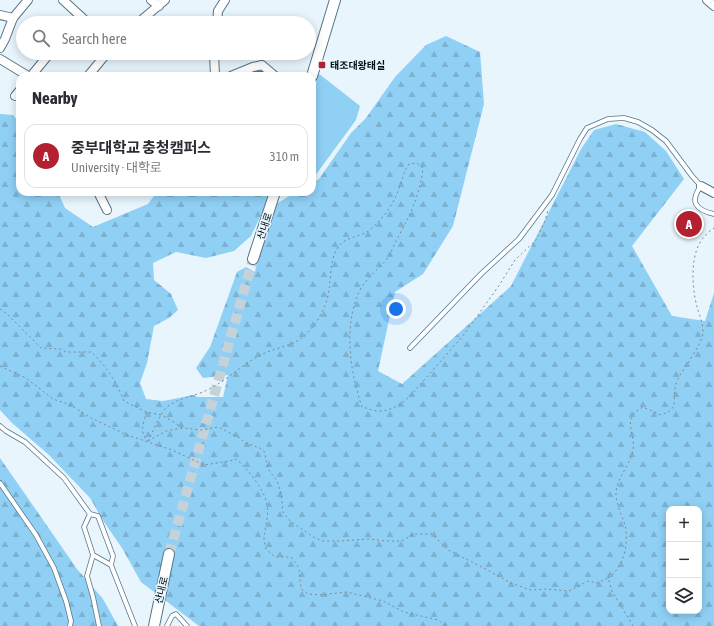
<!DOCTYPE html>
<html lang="en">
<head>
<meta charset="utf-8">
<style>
	:root { --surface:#fff; --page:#f7f7f7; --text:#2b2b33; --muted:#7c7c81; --line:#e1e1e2; --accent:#b32130 }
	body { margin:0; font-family:"Asap Condensed","Noto Sans KR",sans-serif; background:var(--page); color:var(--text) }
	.controls { position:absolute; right:12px; bottom:12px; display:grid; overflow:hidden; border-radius:8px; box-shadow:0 2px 10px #0003 }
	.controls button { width:36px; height:36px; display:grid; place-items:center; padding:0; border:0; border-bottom:1px solid var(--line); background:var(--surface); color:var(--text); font:20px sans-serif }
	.you { position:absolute; left:396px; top:309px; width:14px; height:14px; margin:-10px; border:3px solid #fff; border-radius:50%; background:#1a73e8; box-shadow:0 0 0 6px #1a73e833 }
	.badge { display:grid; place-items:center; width:26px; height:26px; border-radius:50%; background:var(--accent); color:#fff; font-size:13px; font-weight:700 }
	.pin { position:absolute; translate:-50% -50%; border:2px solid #fff; box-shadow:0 1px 4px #0006 }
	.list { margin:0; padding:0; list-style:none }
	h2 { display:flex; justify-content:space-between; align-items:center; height:52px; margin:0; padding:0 16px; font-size:17px }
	h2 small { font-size:13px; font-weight:400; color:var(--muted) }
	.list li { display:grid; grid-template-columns:26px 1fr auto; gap:12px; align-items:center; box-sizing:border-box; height:64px; margin:0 8px 8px; padding:0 8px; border:1px solid var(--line); border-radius:12px }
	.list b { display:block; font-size:15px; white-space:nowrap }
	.list p { margin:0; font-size:13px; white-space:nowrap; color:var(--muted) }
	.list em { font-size:13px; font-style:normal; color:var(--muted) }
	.icon { flex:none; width:22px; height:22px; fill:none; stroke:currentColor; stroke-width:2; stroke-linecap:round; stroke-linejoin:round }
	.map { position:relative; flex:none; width:714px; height:626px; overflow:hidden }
	.search { position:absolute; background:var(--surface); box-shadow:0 2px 10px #0003; left:16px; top:16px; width:300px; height:44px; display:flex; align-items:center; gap:10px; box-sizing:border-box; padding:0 14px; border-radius:22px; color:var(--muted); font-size:15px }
	.panel { position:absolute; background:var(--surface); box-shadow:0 2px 10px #0003; left:16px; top:72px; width:300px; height:124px; border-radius:12px }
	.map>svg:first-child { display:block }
	.green { fill:#90d0f5 }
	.forest { fill:url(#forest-firs); fill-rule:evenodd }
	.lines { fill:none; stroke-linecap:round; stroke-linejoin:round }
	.tertiary-tunnel { stroke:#c6d2da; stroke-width:10; stroke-dasharray:10 5; stroke-linecap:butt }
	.service-casing { stroke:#567587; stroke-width:5.5 }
	.minor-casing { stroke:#567587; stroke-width:10 }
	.tertiary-casing { stroke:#567587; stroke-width:12 }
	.path { stroke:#7d8890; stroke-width:1; stroke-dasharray:2 3; stroke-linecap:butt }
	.service { stroke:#fff; stroke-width:4 }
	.minor { stroke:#fff; stroke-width:8 }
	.tertiary { stroke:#fff; stroke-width:10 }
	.poi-dot { fill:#b32130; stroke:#e8f5fd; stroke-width:1.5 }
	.labels { text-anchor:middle; stroke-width:3; stroke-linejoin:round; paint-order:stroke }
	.poi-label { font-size:10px; font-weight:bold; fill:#030d14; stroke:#e8f5fd; text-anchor:start }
	.street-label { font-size:10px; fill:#030d14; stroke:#e8f5fd }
</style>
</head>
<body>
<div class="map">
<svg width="714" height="626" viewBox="0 0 714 626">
	<defs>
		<pattern id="forest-firs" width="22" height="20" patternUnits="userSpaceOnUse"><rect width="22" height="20" fill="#90d0f5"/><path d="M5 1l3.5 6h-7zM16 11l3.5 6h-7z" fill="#7bb1d1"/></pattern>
	</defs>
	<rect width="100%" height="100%" fill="#e8f5fd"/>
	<path class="green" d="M318,73L360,106L356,120L312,180V92Z"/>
	<g class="forest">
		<path d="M446,36L480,52L484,104L453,226L423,274L395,292L378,371L402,384L511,286L581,149L594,130L616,124L645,132L666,151L684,179L632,246L672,316L705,321L714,293V626H199L141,582L122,548L104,522L90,498L49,455L12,423L0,410V114L13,115L20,124V192H58L65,208L93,227L148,204L157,192H269L263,211L251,236L234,251L206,258L176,252L153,263L154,280L171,294L178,310L169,318L154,326L147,363L140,383L146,399L163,401L194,395L197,397H223L228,375L203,378L196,368L210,347L237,272L246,267L255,272L258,256L276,204L296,192H312V183L319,179L351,133L366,118L395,77L426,45ZM669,509H699V611H669Z"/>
		<path d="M0,458L77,569L103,599L118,626H0Z"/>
	</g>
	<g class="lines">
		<path class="tertiary-tunnel" d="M169,554L253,259"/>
		<defs>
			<g id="service">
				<path d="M410,348L481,274L519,239L552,195L580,139L587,128L608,119L624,118L638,122L652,130L666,141L692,176L701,186C689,202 696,210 714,214"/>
				<path d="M0,426L6,431L25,442L64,478L90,514L98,516L113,556L111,565L135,626"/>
				<path d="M0,483L36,535L54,568L66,601L71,621L70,626"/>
				<path d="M90,514L84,527L93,555L111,565"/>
				<path d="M93,555L87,576L93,597L99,626"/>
				<path d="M167,626L172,616L176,614L187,626"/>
			</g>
			<g id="minor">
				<path d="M63,0L88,23"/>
				<path d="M151,0L159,6"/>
				<path d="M707,0L714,6"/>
				<path d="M0,15L13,18"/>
				<path d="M138,23L165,0"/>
				<path d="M217,23L218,11L225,0"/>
				<path d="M0,48L5,39L13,18L28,0"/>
				<path d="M214,53L215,76"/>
				<path d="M0,59L28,76"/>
				<path d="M31,76L50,53"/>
				<path d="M88,76L107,53"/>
				<path d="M231,76L253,67L262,65L275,76"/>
				<path d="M253,76H275"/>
				<path d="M15,96L20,90"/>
				<path d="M701,186L714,193"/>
				<path d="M98,192L107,210"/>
			</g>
			<g id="tertiary">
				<path d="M312,76L335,0"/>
				<path d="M253,259L275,192"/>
				<path d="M154,626L169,554"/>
			</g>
		</defs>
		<use href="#service" class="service-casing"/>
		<use href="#minor" class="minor-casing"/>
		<use href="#tertiary" class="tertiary-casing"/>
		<g class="path">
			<path d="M0,309L6,313L41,348L60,349L66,352H91C106,365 117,383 124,401L146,412L162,415L183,428L202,430L218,427L240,438L245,443L260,448L264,451L268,469L277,481L281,493L283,512L290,521L315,538L323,541H340L368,539L386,541H401L415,534H432L448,550L480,566L511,583L530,590L547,589L569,591L588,581L597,583L608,578L612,591L633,626"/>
			<path d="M0,366L26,378L53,399L71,405L91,418L127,435L172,450L204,465L230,461L236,459C247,468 265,490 267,505C269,516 265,527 264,537C264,541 265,545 266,549L275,557H291L299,568L301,589L308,594L320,595L347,592L383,601L404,612L438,620L446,626"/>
			<path d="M146,412C144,424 139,430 147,441"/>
			<path d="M148,441C152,433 161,412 167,407C179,397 198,396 211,388C228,379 242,365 259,356C272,348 291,347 303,337C316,326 327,307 329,290C331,277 330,261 337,249C344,236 359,238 370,230C385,217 395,202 401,183C404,175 404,171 409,164L417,163L423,168C420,196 409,217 396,241C393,247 391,253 388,258C379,269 367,277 360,290C343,324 350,373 362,407C367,408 373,411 378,411C390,412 403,403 411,395L462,337L498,287L515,260L536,240L545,221L548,210"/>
			<path d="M148,441L166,431L182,428"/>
			<path d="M608,578C624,568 629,543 625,525C622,516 617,506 616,496C615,478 630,467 633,450C636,432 620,419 643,407L661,415C679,408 673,404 675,388C675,384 678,380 679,377C685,366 704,342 703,331C703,323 699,314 697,307C692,287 689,252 705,236C707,233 711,230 714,228"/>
		</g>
		<use href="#service" class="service"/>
		<use href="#minor" class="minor"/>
		<use href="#tertiary" class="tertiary"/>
	</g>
	<rect class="poi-dot" x="318" y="61" width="8" height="8" rx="2"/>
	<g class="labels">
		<g class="poi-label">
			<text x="330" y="69">태조대왕태실</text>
		</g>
		<g class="street-label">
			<text transform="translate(264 226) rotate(-72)" y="4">산내로</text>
			<text transform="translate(161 590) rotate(-77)" y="4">산내로</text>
		</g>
	</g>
</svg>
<div class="controls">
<button>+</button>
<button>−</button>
<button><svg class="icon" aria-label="layers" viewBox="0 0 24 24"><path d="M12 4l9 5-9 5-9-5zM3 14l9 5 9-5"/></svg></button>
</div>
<div class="you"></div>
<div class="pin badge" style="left:689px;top:224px">A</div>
<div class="search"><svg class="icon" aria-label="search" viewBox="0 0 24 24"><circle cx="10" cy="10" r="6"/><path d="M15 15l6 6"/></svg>Search here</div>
<section class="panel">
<h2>Nearby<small></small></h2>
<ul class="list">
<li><span class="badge">A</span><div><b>중부대학교 충청캠퍼스</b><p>University · 대학로</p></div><em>310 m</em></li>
</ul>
</section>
</div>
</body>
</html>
